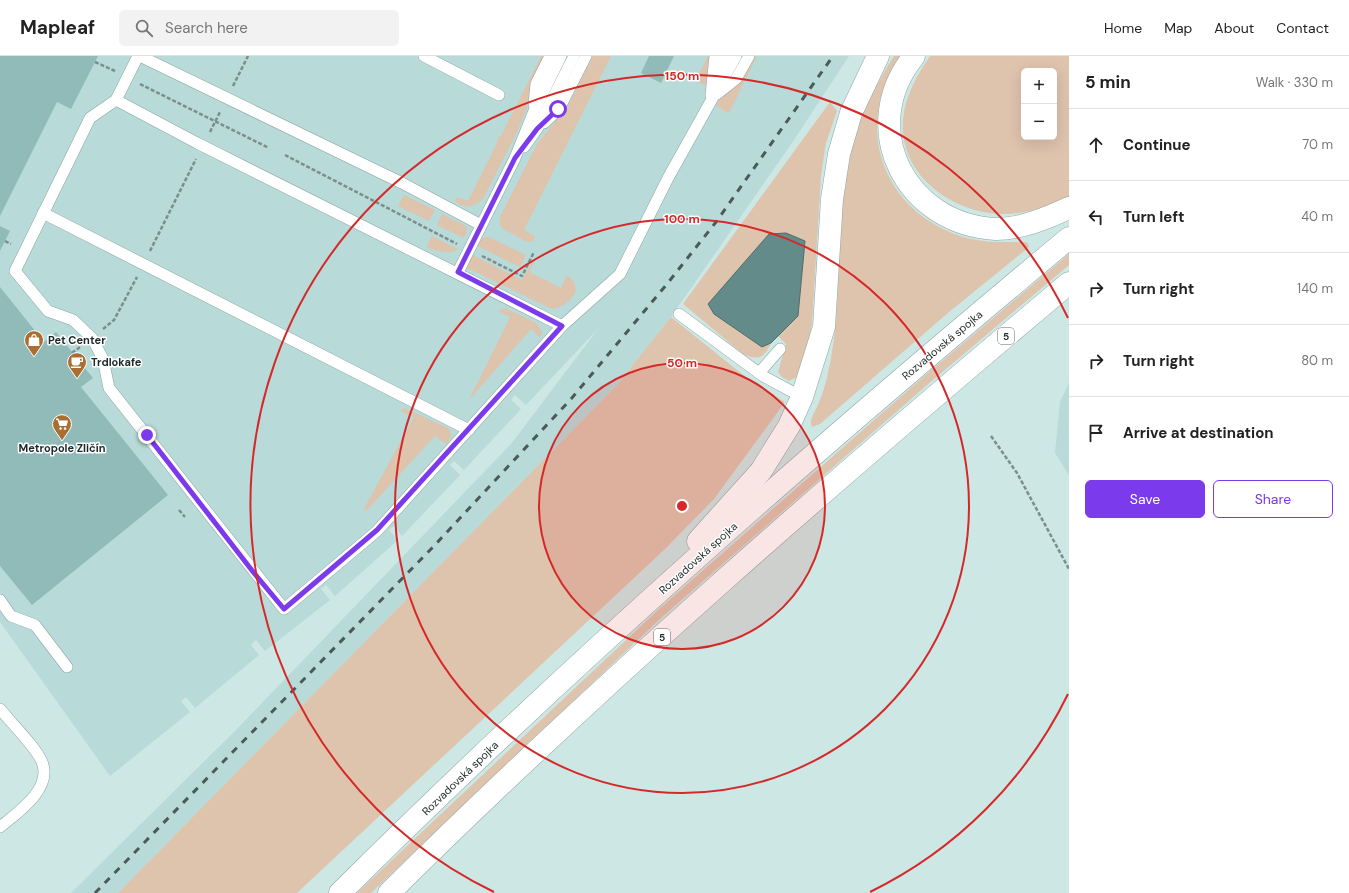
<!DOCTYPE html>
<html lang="en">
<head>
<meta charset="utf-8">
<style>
	:root { --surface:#fff; --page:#f2f2f2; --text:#222; --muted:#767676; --line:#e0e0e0; --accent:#7c3aed }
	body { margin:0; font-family:"DM Sans",sans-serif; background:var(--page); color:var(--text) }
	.controls { position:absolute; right:12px; top:12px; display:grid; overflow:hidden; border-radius:6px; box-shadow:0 4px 16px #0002 }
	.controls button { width:36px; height:36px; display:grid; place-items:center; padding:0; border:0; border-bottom:1px solid var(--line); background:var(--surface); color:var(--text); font:20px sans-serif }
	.stop { position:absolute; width:12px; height:12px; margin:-9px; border:3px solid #7c3aed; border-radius:50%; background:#fff }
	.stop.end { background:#7c3aed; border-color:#fff; box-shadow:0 1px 4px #0008 }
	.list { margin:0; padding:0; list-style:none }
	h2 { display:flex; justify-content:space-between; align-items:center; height:52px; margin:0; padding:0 16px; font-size:17px }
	h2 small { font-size:13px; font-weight:400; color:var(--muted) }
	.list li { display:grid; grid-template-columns:26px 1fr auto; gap:12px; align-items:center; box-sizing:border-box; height:72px; padding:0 16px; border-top:1px solid var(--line) }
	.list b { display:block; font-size:15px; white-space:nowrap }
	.list em { font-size:13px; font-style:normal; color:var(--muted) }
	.actions { display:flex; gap:8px; padding:12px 16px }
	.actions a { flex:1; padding:9px 0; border:1px solid var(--accent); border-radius:6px; text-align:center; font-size:14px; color:var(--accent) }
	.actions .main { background:var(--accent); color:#fff }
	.icon { flex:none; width:22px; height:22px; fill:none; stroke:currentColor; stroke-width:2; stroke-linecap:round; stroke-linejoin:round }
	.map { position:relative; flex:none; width:1069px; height:837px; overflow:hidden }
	header { display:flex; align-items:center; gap:24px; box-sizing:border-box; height:56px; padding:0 20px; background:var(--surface); border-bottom:1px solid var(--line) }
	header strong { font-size:19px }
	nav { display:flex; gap:22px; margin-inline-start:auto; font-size:14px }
	.search { width:280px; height:36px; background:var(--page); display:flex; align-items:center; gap:10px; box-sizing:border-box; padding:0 14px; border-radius:6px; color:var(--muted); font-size:15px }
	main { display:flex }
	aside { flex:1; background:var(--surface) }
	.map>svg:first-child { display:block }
	.built { fill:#b8dad9 }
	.green { fill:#dec3ad; fill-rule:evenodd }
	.water { fill:#638b8a; stroke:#4e6d6d }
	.building { fill:#90bbb9 }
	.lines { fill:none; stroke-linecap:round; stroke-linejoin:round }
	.lane-casing { stroke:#8ca5a3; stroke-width:12 }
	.highway-casing { stroke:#8ca5a3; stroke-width:23 }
	.path { stroke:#7b8e8c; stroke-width:2.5; stroke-dasharray:4 2; stroke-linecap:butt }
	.lane { stroke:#fff; stroke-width:11 }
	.highway { stroke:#fff; stroke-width:22 }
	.rail { stroke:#4b5a59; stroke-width:3; stroke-dasharray:7 7; stroke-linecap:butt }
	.route { stroke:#7c3aed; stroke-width:5 }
	.ring { fill:none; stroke:#d62828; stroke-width:2 }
	.labels { text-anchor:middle; stroke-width:3; stroke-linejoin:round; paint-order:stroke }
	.shield { fill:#fff; stroke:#626868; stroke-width:1 }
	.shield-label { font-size:10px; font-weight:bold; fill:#1e2828 }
	.poi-label { font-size:11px; font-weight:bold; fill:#1e2828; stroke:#fff; text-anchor:start }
	.street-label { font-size:11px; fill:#1e2828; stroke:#fff }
	.centre { fill:#d62828; stroke:#fff; stroke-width:2 }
	.ring-label { font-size:12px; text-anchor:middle; font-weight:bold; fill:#d62828; stroke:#fff; stroke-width:3; stroke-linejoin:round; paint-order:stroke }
</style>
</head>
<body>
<header>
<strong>Mapleaf</strong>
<div class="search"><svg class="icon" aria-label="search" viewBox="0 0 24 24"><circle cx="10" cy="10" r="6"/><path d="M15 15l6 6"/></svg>Search here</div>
<nav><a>Home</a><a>Map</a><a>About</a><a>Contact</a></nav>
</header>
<main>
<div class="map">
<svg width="1069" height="837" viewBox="0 0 1069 837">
	<rect width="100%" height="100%" fill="#cde7e5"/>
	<g class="built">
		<path d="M0,0H849L794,84L671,261L616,330L118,837H71L237,673L511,388L598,273L526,349L515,339L511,344L521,353L464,414L454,405L450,409L460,419L402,480L394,470L389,474L398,484L335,540L326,529L321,533L330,544L265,595L256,584L251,589L259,599L195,652L186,641L181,645L190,656L110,720L0,566Z"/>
		<path d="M1069,327V419L1055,397L1060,346Z"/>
	</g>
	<g class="green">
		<path d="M541,0H546L532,30L526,54L516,78L484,141C477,150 464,154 455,145L456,141L468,145L497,87L498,81L501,80Z"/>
		<path d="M593,0H611L524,174L535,180L533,185L527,186L502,172L500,169V161L537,88L568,50Z"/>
		<path d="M708,0H712L708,7L706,30L696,24Z"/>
		<path d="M754,0H757L729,57L716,50L719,44L742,24Z"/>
		<path d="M894,0H900C850,73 885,161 971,183C988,187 1007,186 1025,186L1028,187L1029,191L949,256L820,368L812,371C809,364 814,357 817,351C825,334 829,314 832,296C843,230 834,161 850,96C859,62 875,30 894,0Z"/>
		<path d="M930,0H1069V142C1043,152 1018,161 989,157C943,150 899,114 903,64C905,40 917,19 930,0ZM1024,15H1054V81H1024Z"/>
		<path d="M830,46L837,55L826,87L821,119L812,266L805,308L797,321L789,325L782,321L778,316L786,288L778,280L798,260L761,291L771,287C764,302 759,305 743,298L683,248Z"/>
		<path d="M404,139L435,154L429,165L398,150Z"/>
		<path d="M442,158L466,170L467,175L464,182L437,169Z"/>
		<path d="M432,180L458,193C450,200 435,194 426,191Z"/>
		<path d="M489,181L526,199L520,211L477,190L483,182Z"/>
		<path d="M469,197L522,224L533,204L535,205L529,216L561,232L567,219L574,226L576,235C571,245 563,251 552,253L467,212L465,209Z"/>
		<path d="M1069,198V209L927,329L662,561L371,837H357L658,554L922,322Z"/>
		<path d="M505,252L536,267L542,275L540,282L531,273L469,344L510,261L498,255Z"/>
		<path d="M671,261L752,326L785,346L714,443L665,493L297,837H118L616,330Z"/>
		<path d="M404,352L448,372C453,378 451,383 446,388L435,380L366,455L364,453L365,451L414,361L400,355Z"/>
	</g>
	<path class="water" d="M786,177L805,185L798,260L771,287L762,291L714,258L708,248L769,178Z"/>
	<g class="building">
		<path d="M0,0H98L71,53L57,46L0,160Z"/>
		<path d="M649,0H674L661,27L641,17Z"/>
		<path d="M0,170L10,175L0,195Z"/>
		<path d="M0,231L44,286L56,276L93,322L81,331L168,439L32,549L0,510Z"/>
	</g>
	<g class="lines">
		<defs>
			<g id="lane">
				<path d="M138,0L116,44L90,62L15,215L48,255L73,264L92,282L103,303L109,332L284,553L377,475L562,270L620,218L668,122L736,0"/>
				<path d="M140,0L402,127L481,169"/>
				<path d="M424,0L499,39"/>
				<path d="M715,20L726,0"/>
				<path d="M717,38L736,23L749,0"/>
				<path d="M711,39L715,0"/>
				<path d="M116,44L197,87L562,270"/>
				<path d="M534,48L536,28L550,0"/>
				<path d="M544,67L559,53L586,0"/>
				<path d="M524,91L537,73L574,0"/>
				<path d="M43,157L469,374"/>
				<path d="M458,216L515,102L534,55L561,0"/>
				<path d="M679,258L763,320L802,341"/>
				<path d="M759,317L780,293"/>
				<path d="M0,544L11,560L35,569L67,611"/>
				<path d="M0,653C11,667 36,691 42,706C53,733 17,757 0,771"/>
			</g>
			<g id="highway">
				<path d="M914,0C856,72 906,169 996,173C1021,173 1047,162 1069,152"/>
				<path d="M698,485L761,415L789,370L802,341L824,271L832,143L839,98L851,57L878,0"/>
				<path d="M340,837C572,606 818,391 1069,182"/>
				<path d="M389,837C605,623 836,423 1069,227"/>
			</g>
		</defs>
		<use href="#lane" class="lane-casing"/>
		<use href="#highway" class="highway-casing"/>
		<g class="path">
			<path d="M95,6L115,15"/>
			<path d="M140,28L269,92"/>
			<path d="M233,30L248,0"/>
			<path d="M210,76L220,56"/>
			<path d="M285,99L457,188"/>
			<path d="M5,185L11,188"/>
			<path d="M150,195L196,103"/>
			<path d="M482,200L522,220L534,196"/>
			<path d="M103,273L114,264L137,221"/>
			<path d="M72,297L80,291"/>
			<path d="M991,380L1017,417L1069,513"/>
			<path d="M179,454L185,461"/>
		</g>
		<use href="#lane" class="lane"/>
		<use href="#highway" class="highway"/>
		<path class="rail" d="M95,837L433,491L571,343L667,228L716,166L833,0"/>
	</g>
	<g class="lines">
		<path class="route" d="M147,379L254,517L284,553L377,474L562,270L458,216L515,102L537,73L558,53"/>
	</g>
	<circle cx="682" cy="450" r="143" fill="#d62828" fill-opacity=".12"/>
	<g class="ring">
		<circle cx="682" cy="450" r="143"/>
		<circle cx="682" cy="450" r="287"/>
		<path d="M1068 638A430 430 0 0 1 870 836M494 836A430 430 0 1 1 1068 262"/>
	</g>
	<defs>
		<symbol id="shop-pin" viewBox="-11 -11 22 30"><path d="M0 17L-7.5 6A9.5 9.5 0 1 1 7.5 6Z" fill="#ab6e32" stroke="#fff"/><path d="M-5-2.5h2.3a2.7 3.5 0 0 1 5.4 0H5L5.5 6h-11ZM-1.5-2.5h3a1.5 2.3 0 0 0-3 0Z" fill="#fff"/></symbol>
		<symbol id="cafe-pin" viewBox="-11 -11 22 30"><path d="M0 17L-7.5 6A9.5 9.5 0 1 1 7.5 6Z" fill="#ab6e32" stroke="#fff"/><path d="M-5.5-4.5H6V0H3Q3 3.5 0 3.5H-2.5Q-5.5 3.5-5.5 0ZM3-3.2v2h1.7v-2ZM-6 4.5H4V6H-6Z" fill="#fff"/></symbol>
		<symbol id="supermarket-pin" viewBox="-11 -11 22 30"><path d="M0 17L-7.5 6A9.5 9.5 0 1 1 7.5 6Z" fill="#ab6e32" stroke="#fff"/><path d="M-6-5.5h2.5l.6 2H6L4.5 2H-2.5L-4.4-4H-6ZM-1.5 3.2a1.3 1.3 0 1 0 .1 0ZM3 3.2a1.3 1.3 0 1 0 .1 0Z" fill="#fff"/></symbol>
	</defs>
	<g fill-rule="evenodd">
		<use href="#shop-pin" x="23" y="273" width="22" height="30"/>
		<use href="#cafe-pin" x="66" y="295" width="22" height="30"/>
		<use href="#supermarket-pin" x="51" y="357" width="22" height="30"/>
	</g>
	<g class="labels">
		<g class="shield">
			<rect x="998" y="272" width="16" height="16" rx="3"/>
			<rect x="654" y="573" width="16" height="16" rx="3"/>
		</g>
		<g class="shield-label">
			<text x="1006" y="284">5</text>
			<text x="662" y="585">5</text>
		</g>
		<g class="poi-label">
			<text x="48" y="288">Pet Center</text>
			<text x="91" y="310">Trdlokafe</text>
			<text x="62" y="396" text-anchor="middle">Metropole Zličín</text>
		</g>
		<g class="street-label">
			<text transform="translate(942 289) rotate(-40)" y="4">Rozvadovská spojka</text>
			<text transform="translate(698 502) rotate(-42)" y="4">Rozvadovská spojka</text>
			<text transform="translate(460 722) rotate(-44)" y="4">Rozvadovská spojka</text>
		</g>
	</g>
	<circle cx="682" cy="450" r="6" class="centre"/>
	<g class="ring-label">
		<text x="682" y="24">150 m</text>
		<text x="682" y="167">100 m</text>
		<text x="682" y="311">50 m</text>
	</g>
</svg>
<div class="controls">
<button>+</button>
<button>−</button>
</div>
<div class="stop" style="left:558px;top:53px"></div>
<div class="stop end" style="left:147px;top:379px"></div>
</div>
<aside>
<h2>5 min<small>Walk · 330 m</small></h2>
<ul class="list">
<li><svg class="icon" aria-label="ahead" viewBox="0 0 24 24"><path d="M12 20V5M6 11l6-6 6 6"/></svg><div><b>Continue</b></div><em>70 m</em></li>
<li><svg class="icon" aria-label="left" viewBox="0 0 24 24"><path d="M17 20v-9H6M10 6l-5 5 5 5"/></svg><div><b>Turn left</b></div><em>40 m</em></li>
<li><svg class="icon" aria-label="right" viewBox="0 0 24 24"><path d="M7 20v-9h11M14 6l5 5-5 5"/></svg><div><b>Turn right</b></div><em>140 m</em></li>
<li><svg class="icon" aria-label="right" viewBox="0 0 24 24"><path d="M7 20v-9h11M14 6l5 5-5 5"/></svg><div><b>Turn right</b></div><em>80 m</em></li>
<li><svg class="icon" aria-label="arrive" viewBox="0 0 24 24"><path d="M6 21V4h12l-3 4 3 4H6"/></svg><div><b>Arrive at destination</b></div></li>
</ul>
<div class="actions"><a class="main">Save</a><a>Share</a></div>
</aside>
</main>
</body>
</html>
